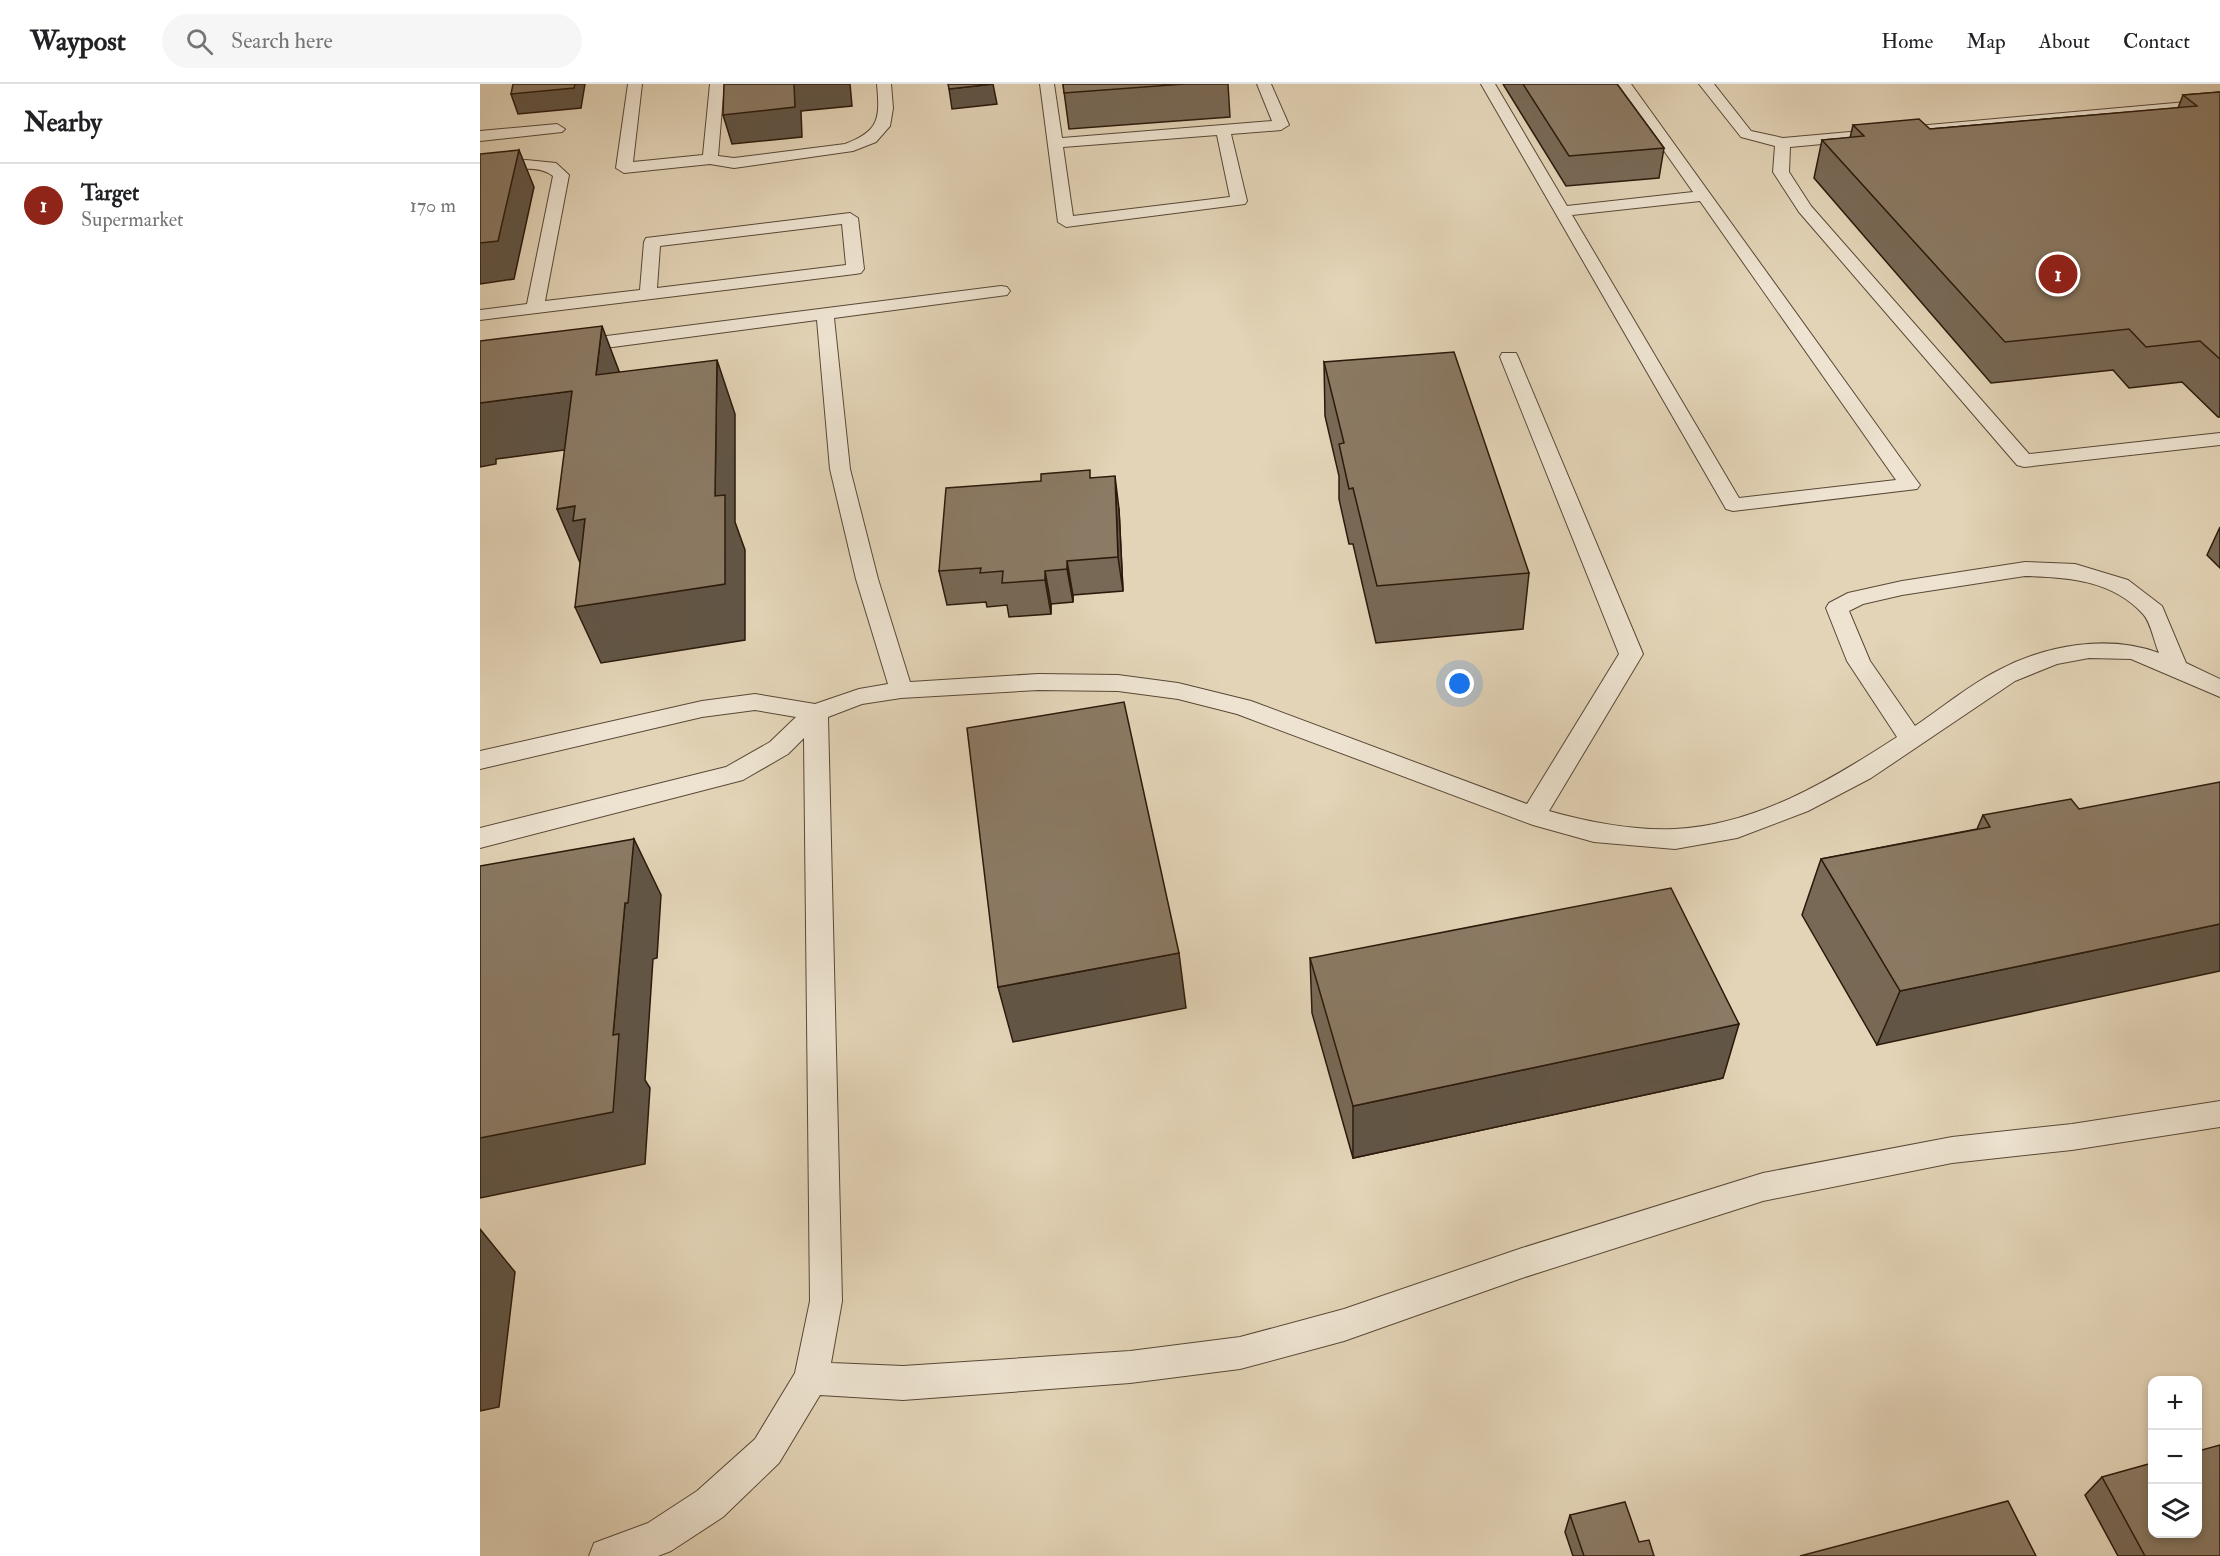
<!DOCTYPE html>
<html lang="en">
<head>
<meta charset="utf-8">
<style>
	:root { --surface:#fff; --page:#f6f6f6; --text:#202124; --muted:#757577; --line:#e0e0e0; --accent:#8f2418 }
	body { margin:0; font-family:"IM FELL Double Pica",serif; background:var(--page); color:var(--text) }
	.controls { position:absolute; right:18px; bottom:18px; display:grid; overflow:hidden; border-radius:12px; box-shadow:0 3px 9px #0003 }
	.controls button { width:54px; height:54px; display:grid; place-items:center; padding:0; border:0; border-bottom:2px solid var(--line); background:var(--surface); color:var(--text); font:30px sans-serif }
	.you { position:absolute; left:980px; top:600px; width:21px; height:21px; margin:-15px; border:4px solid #fff; border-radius:50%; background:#1a73e8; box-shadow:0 0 0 9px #1a73e833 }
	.badge { display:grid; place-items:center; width:39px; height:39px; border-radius:50%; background:var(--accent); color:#fff; font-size:20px; font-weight:700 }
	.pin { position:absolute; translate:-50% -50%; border:3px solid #fff; box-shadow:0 2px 6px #0006 }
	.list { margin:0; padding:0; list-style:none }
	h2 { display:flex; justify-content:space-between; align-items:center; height:78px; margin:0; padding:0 24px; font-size:26px }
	h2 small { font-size:20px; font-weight:400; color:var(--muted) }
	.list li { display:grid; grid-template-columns:39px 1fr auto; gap:18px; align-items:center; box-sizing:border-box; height:84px; padding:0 24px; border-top:2px solid var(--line) }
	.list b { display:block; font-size:22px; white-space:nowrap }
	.list p { margin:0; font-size:20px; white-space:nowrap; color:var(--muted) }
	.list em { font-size:20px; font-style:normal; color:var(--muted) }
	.icon { flex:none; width:33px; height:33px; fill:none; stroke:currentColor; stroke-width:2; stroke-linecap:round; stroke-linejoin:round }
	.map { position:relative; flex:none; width:1740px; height:1472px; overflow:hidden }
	header { display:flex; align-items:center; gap:36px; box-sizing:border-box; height:84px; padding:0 30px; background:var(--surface); border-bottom:2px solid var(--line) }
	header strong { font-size:28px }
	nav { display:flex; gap:33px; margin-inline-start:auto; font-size:21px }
	.search { width:420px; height:54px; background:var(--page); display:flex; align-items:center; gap:15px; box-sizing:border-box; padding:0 21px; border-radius:33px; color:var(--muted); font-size:22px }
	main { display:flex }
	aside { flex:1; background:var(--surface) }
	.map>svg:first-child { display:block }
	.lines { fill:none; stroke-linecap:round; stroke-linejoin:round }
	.lane-casing { stroke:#594836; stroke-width:2 }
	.lane { fill:#ede3d0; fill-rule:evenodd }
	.wall { fill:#786956; stroke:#2b190b; stroke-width:1.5 }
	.shaded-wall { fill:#615546; stroke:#2b190b; stroke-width:1.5 }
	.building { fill:#8b7a64; stroke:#2b190b; stroke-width:1.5 }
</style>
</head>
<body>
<header>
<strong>Waypost</strong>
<div class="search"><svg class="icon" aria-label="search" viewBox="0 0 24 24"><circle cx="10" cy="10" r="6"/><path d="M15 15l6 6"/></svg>Search here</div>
<nav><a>Home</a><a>Map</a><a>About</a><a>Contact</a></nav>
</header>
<main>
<aside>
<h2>Nearby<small></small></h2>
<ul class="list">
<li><span class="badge">1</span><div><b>Target</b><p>Supermarket</p></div><em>170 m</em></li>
</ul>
</aside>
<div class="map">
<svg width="1740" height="1472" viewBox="0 0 1740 1472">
	<rect width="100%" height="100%" fill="#e3d4b7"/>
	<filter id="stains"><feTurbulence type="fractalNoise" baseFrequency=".00333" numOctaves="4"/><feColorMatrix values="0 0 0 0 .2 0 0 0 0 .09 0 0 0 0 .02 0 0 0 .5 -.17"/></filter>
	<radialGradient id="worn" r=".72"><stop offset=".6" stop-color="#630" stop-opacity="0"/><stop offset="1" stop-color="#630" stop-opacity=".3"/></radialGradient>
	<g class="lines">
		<defs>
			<g id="lane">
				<path d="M148,0H162L153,78L223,71L230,0H244L238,72L254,74L365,60C400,47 400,34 397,0H411L413,24L410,42L396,58L373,67L254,84L230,80L144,89L136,84Z"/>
				<path d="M560,0H574L582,54L792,37L777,0H791L809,41L801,46L751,50L767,117L765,120L586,143L578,138ZM737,51L750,113L593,132L583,63Z"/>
				<path d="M1001,0H1015L1087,122L1213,108L1137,0H1151L1437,397L1440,401L1437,405L1253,427L1246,425ZM1220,117L1416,396L1259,414L1092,131Z"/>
				<path d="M1219,0H1234L1271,47L1303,54L1740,15V23L1310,63L1309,88L1331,122L1549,370L1740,349V361L1544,383L1537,381L1319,128L1293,88L1295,62L1261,53Z"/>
				<path d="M77,40L85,45L82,48L0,57V47Z"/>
				<path d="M46,76L76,79L89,91L65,217L160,206L164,158L166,154L370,129L378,134L384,185L381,189L375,190L0,236V226L47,220L73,92C56,78 21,88 0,91V81ZM362,140L366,181L177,204L180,162Z"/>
				<path d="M521,202L527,203L530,207L527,211L354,234L370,385L398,495L430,598L558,590L638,591L698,599L771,617L1047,720L1139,570L1020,273L1022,269H1036L1038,273L1163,570L1069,727C1108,738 1154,747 1195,745C1276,741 1351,696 1417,653L1367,577L1346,524L1349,519L1368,509L1422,497L1545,478L1595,480L1648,496L1682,522L1706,579L1740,595V613L1651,575L1609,574L1577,580L1535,597L1391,694L1328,727L1257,754L1195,765L1114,758L1053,741L757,630L698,615L638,607L558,606L421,614L382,620L348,633L362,1217L351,1279L423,1282L650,1267L760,1253L864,1225L1042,1164L1283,1089L1472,1053L1592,1040L1740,1017V1043L1592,1066L1472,1079L1283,1117L1042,1194L864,1257L760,1285L650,1299L423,1316L340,1311L299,1379L243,1433L191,1467L178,1472H109L114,1459L168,1439L217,1407L275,1355L315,1289L330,1217L324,654L308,670L263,696L0,764V744L246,683L290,658L316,633L275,626L222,633L0,685V667L222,617L275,610L335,620L379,605L408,600L376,495L350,385L337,236L95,268L89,266L86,262L89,258L95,256ZM1545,492C1587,493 1632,496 1663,530C1671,538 1674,558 1679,569C1628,550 1566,561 1519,586C1489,601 1462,624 1435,642L1390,577L1369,527L1383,520L1422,511Z"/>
			</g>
		</defs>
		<use href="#lane" class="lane-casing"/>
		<use href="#lane" class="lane"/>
	</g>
	<g class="wall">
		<path d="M583,0H748L750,33L589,45Z"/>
		<path d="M1023,0H1137L1184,64L1179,94L1086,102Z"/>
		<path d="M1740,8V333H1738L1702,298L1649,304L1633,286L1511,299L1334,94L1342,56L1370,54L1373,41L1450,45L1698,24L1703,11Z"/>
		<path d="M844,278L1049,489L1043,545L896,559L873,460H869L859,415V392L845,332Z"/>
		<path d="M611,394L639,425L643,507L593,511V518L571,520V530L529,533L527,521L507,523L506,518L467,521L459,487L561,397Z"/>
		<path d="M1740,443V484L1727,471Z"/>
		<path d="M1599,725L1397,961L1322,831L1341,775L1497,745L1503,731Z"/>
		<path d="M830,874L1243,994L873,1074L832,929Z"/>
		<path d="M1622,1393L1740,1472H1638L1605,1411Z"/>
		<path d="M1090,1431L1159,1458L1174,1472H1093L1085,1448Z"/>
	</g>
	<g class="shaded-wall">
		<path d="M95,0H105L101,24L38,30L31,10Z"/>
		<path d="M314,0H370L372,22L321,27L322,53L252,60L243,31Z"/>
		<path d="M513,0L517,20L472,25L469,5Z"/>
		<path d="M39,66L54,103L34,195L0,200V159Z"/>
		<path d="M122,242L142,295L116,291Z"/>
		<path d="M237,276L255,330V438L265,466V556L121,579L95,523L235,412Z"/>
		<path d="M92,307L115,362L16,375V380L0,383V319Z"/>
		<path d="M635,392L639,425L643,507L638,473Z"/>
		<path d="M95,422L105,435L101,481L77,425Z"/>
		<path d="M587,477L593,511V518L587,485Z"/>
		<path d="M565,487L571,520V530L565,496Z"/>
		<path d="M154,755L181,811L177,874L173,875L165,996L170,1004L165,1080L0,1114V1054L133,951L145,819Z"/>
		<path d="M1740,840V887L1397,961L1420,907Z"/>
		<path d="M699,869L706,924L533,958L518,903Z"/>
		<path d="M1259,940L1243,994L873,1074V1022Z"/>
		<path d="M0,1145L35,1188L19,1323L0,1327Z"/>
	</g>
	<g class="building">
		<path d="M33,0H95L94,4L31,10Z"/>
		<path d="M244,0H314L315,23L243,31Z"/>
		<path d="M468,0H513L469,5Z"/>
		<path d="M583,0H704L584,9Z"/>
		<path d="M1043,0H1137L1184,64L1089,72Z"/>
		<path d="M1740,8V275L1720,257L1666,263L1649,245L1525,258L1342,56L1384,52L1373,41L1439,35L1450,45L1717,22L1703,11Z"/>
		<path d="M39,66L18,157L0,159V70Z"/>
		<path d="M122,242L116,291L237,276L235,412L245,411V500L95,523L105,435L93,437L95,422L77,425L92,307L0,319V257Z"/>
		<path d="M974,268L1049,489L897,502L873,404L869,405L859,360L864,359L844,278Z"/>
		<path d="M610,386V394L635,392L638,473L587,477V485L565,487V496L522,499L523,487L500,489L501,484L459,487L466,404L561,397V390Z"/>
		<path d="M644,618L699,869L518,903L487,644Z"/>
		<path d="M1740,698V840L1420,907L1341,775L1510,743L1503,731L1591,715L1599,725Z"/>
		<path d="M154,755L148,819H145L133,951L139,950L133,1028L0,1054V782Z"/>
		<path d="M1191,804L1259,940L873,1022L830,874Z"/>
		<path d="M1740,1361V1472H1665L1622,1393L1672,1379V1449H1718V1367Z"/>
		<path d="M1528,1417L1556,1472H1320Z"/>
		<path d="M1145,1418L1159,1458L1169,1456L1174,1472H1104L1090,1431Z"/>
	</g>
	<rect width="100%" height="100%" filter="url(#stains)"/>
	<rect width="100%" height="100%" fill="url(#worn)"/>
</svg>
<div class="controls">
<button>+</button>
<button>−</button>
<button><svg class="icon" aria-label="layers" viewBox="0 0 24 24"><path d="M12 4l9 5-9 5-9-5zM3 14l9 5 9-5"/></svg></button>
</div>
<div class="you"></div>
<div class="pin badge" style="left:1578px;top:190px">1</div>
</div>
</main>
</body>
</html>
